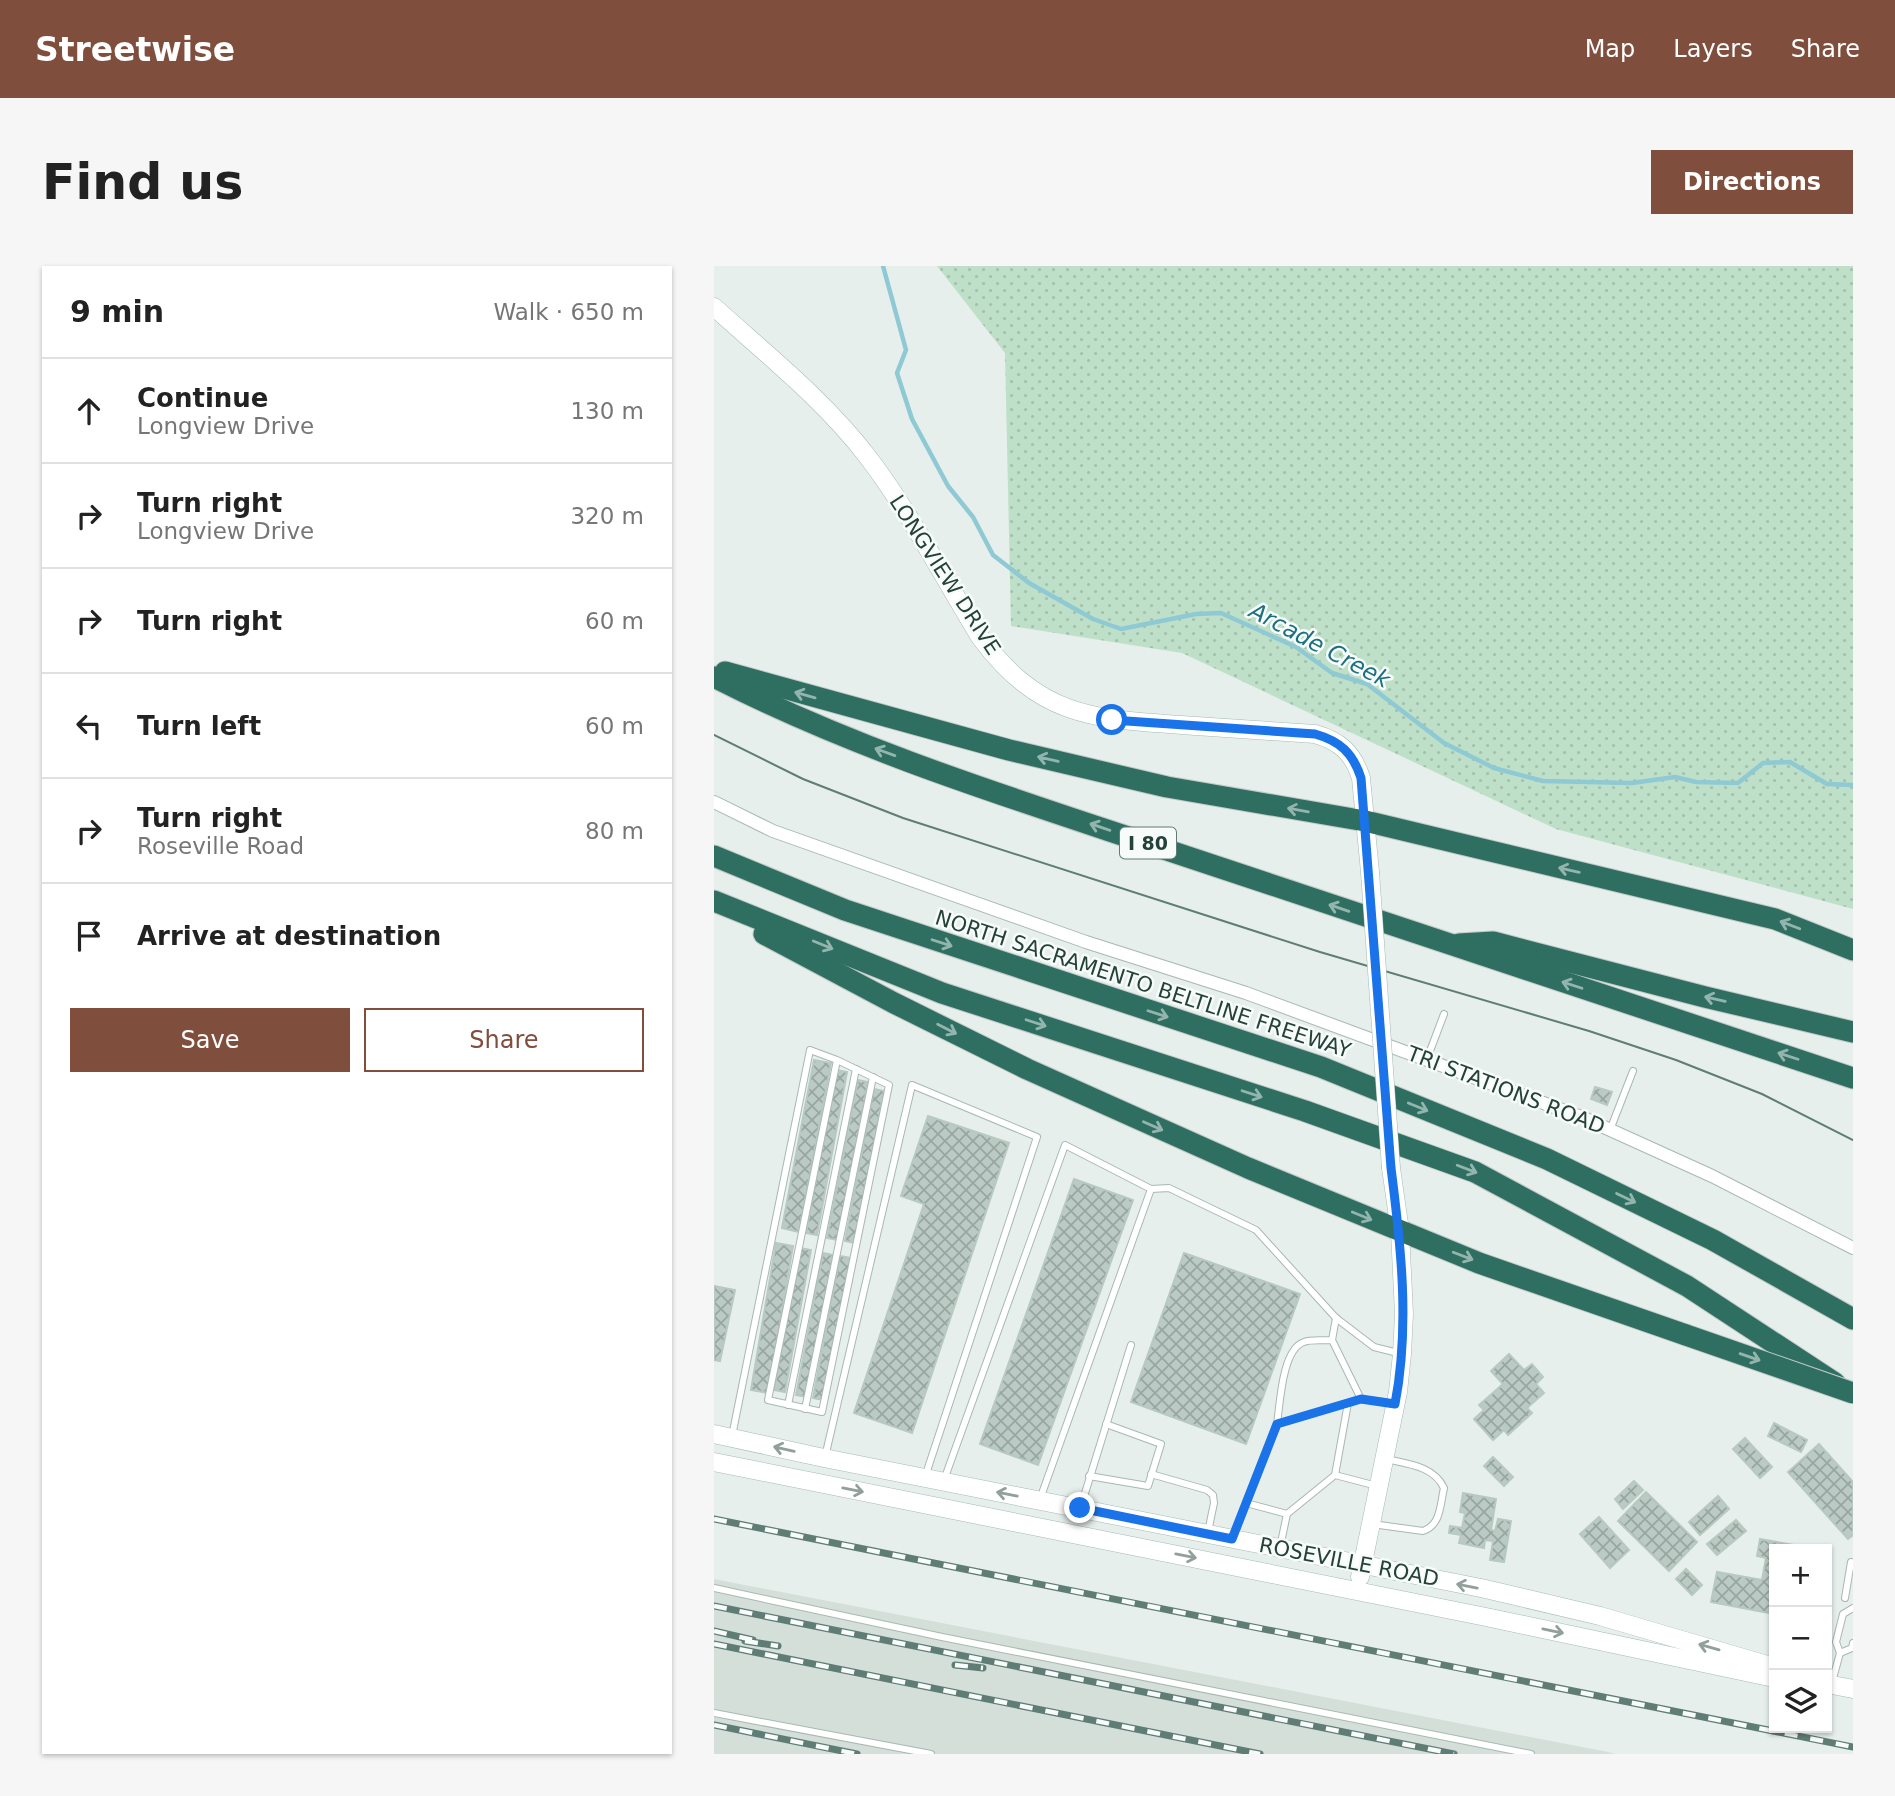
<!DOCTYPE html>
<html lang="en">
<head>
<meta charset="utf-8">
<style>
	:root { --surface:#fff; --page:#f6f6f6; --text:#222; --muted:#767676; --line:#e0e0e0; --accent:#804e3d }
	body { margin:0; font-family:"DejaVu Sans",sans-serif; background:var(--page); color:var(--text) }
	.controls { position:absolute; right:21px; bottom:21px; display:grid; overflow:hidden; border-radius:0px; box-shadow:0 2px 5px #0004 }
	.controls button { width:63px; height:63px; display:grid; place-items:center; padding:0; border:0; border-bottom:2px solid var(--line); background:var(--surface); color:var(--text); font:35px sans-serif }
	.stop { position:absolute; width:21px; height:21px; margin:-16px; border:5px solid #1a73e8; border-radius:50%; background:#fff }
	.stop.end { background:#1a73e8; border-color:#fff; box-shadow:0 2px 7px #0008 }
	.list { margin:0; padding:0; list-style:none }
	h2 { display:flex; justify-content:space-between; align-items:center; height:91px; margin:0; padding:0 28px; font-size:30px }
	h2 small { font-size:23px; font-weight:400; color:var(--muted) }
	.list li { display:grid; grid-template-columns:46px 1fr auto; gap:21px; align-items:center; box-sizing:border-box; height:105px; padding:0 28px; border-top:2px solid var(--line) }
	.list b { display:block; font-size:26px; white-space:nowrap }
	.list p { margin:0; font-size:23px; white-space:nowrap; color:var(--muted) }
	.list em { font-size:23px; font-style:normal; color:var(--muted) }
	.actions { display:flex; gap:14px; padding:21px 28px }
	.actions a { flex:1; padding:16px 0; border:2px solid var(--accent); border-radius:0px; text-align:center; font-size:24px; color:var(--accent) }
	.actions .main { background:var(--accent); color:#fff }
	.icon { flex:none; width:38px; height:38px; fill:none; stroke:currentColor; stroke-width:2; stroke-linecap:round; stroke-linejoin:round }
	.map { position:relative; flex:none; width:1139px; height:1488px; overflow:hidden; border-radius:0px }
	header { display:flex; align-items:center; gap:42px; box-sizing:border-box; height:98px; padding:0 35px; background:var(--accent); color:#fff }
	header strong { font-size:33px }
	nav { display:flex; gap:38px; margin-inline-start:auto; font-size:24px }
	.intro { display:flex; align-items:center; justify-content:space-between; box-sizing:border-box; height:168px; padding:0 42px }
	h1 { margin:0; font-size:49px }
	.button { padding:18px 32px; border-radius:0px; background:var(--accent); color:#fff; font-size:24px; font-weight:700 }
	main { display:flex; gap:42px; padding:0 42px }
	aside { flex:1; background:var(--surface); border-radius:0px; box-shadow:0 2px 5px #0004 }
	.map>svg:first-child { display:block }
	.built { fill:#d4dfda }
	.grass { fill:url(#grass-dots) }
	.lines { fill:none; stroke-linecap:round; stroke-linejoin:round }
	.stream { stroke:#8ec9d4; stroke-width:4.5 }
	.building { fill:url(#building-cross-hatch); stroke:#b8c9c2; stroke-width:2 }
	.lane-casing { stroke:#a8b8b2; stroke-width:8 }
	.street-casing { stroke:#a8b8b2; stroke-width:14 }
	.secondary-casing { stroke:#a4bbb3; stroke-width:19 }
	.highway-casing { stroke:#c2cac8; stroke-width:23 }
	.lane { stroke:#fff; stroke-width:6 }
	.street { stroke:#fff; stroke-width:12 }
	.secondary { stroke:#fff; stroke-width:18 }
	.highway { stroke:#2f6f62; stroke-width:21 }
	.tram { stroke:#5f7d75; stroke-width:2 }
	.rail-casing { stroke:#5f7d75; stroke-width:7 }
	.rail { stroke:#f7fbf9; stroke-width:4.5; stroke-dasharray:13; stroke-linecap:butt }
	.secondary-bridge-casing { stroke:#a4bbb3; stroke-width:19; stroke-linecap:butt }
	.highway-bridge-casing { stroke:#c2cac8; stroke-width:23; stroke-linecap:butt }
	.secondary-bridge { stroke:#fff; stroke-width:18 }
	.highway-bridge { stroke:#2f6f62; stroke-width:21 }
	.oneway { stroke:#93b5ae }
	.oneway2 { stroke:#92a09c }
	.route { stroke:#1a73e8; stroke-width:9 }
	.labels { text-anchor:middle; stroke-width:5; stroke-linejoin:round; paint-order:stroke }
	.shield { fill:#f7fbf9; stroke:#637a73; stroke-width:2 }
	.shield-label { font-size:19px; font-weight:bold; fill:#24423a }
	.street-label { font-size:21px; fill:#24423a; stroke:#f7fbf9 }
	.water-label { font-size:23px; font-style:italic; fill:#1c6f80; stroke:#f7fbf9 }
</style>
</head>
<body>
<header>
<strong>Streetwise</strong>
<nav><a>Map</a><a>Layers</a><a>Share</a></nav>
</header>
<div class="intro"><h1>Find us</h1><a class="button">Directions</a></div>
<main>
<aside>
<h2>9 min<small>Walk · 650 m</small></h2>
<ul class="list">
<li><svg class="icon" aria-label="ahead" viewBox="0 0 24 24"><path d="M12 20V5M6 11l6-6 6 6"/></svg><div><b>Continue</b><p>Longview Drive</p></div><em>130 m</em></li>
<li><svg class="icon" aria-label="right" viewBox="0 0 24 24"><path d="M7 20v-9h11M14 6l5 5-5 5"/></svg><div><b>Turn right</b><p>Longview Drive</p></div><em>320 m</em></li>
<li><svg class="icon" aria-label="right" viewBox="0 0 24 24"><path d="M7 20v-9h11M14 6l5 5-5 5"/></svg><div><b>Turn right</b></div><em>60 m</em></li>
<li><svg class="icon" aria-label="left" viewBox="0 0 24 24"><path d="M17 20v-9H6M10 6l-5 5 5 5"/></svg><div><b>Turn left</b></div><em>60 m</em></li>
<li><svg class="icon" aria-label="right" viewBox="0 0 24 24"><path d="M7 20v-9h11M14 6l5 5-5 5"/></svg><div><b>Turn right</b><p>Roseville Road</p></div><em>80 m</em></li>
<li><svg class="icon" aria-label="arrive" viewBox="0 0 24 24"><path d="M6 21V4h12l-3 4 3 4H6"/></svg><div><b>Arrive at destination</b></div></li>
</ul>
<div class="actions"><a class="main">Save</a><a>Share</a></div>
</aside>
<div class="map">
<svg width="1139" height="1488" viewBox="0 0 1139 1488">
	<defs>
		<pattern id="grass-dots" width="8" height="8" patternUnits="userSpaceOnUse" patternTransform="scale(1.75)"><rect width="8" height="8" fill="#bfe0c8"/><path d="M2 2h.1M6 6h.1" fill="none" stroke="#a4c1ad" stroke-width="1.8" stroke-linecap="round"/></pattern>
		<pattern id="building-cross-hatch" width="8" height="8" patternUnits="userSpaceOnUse" patternTransform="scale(1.75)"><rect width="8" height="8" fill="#bbcac4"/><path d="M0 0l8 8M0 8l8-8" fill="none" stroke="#98a6a0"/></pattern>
	</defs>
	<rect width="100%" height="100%" fill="#e6efeb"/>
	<path class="built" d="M0,1313L894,1486L901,1488H0Z"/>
	<path class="grass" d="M223,0H1139V643L842,563L468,387L297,360L291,87Z"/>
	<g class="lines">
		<path class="stream" d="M169,0L192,84L183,107L198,153L234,220L259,251L279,289L315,317L379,353L407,363L482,348L507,347L582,381L618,407L653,418L730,477L780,502L829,515L918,517L961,511L982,516L1024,517L1049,497L1076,496L1113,518L1139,519"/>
	</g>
	<g class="building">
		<path d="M100,794L117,797L85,966L68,962Z"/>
		<path d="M122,804L133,806L103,969L92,967Z"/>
		<path d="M144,814L154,816L124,974L113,972Z"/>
		<path d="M881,821L898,826L893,839L877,833Z"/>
		<path d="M160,823L170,825L141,977L131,975Z"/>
		<path d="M214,850L295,877L198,1167L140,1147L210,938L187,930Z"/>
		<path d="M360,913L419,934L324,1199L266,1178Z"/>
		<path d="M62,977L79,980L54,1127L37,1124Z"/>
		<path d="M86,982L97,984L71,1126L60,1124Z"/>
		<path d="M109,987L119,989L93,1131L82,1129Z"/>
		<path d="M470,987L586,1028L532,1178L417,1136Z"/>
		<path d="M126,990L137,992L110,1134L99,1132Z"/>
		<path d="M0,1020L21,1024L6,1095L0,1094Z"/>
		<path d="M795,1088L810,1104L818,1098L829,1111L822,1118L830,1127L813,1142L818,1147L794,1169L790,1164L779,1174L760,1153L770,1144L765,1139L789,1118L777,1105Z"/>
		<path d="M1060,1157L1093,1174L1087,1186L1054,1170Z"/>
		<path d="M1031,1172L1058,1201L1046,1212L1019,1183Z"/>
		<path d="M1105,1178L1139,1216V1269L1134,1273L1074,1206Z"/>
		<path d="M779,1191L799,1211L790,1220L770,1200Z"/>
		<path d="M920,1215L929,1224L909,1243L901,1233Z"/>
		<path d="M932,1226L983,1276L955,1305L904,1255Z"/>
		<path d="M749,1227L782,1233L777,1264L781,1265L784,1253L797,1255L790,1296L776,1294L779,1275L771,1274L770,1282L745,1277L747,1269L735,1267L736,1260L748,1262L751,1247L746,1246Z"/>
		<path d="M1004,1230L1015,1243L986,1269L975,1256Z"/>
		<path d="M885,1251L915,1284L896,1302L866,1268Z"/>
		<path d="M1022,1254L1032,1265L1003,1289L993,1278Z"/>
		<path d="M1046,1273L1080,1279L1079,1283H1060V1348L997,1336L1003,1306L1048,1314L1052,1292L1043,1290Z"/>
		<path d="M972,1303L988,1319L978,1329L962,1313Z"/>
	</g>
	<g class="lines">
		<defs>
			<g id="lane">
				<path d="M713,793L730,748"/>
				<path d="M896,864L919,805"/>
				<path d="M437,923L455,922L542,964L622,1052L660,1081L684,1087"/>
				<path d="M622,1052L618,1074L647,1133"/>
				<path d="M74,1139L142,803"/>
				<path d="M91,1143L159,811"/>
				<path d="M563,1158C566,1138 568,1083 590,1076C598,1073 609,1075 618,1074"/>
				<path d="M18,1170L96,784L123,794L54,1134L108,1146L175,819L123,794"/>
				<path d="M111,1191L198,819L323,871L211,1211"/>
				<path d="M437,1208L493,1224L499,1229L500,1237L494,1266"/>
				<path d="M621,1209L663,1220"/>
				<path d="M375,1210L434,1220L447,1178L392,1158"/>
				<path d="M230,1214L351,879L437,923L326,1233"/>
				<path d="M532,1237L573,1248"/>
				<path d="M367,1240L417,1079"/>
				<path d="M658,1258L709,1265C727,1259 726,1239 730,1222C720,1200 694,1198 672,1193"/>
				<path d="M519,1271L563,1158L647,1133L678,1137"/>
				<path d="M566,1281L573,1248L621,1209L634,1137"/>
				<path d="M0,1322L228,1371L817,1488"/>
				<path d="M1131,1332L1137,1296"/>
				<path d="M1126,1387L1138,1382L1139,1377"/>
				<path d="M1118,1416L1126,1387L1122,1376L1129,1348L1139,1342"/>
				<path d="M0,1447L217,1488"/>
			</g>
			<path id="street" d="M0,536L59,565L372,676L532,727L870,852L998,910L1139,982"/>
			<g id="secondary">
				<path d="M0,41C52,88 110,134 153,190C196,246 229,311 266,371C325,450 377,453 467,459C512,462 557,465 601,468C626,475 639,487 647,512L656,606"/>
				<path d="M0,1168L110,1192L767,1322L886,1350L1060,1401"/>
				<path d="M0,1196L772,1351L1060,1412"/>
				<path d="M646,1311L684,1126L688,1088L690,1048L686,965L677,902"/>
				<path d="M1113,1418L1139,1423"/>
			</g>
			<g id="highway">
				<path d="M11,406L295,484L453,521L651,555L1061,653L1139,684"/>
				<path d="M0,411C146,486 304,534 459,586C685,662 913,736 1139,812"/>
				<path d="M0,590L131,644L607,801L833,893L999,974L1139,1053"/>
				<path d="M0,635L228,727L591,845L761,906L973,1020L1121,1117"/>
				<path d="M50,668L180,737L313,803L534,902L765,997L972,1069"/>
				<path d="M745,678L779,676L991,731L1139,766"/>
			</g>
		</defs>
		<use href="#lane" class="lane-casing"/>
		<use href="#street" class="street-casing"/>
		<use href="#secondary" class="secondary-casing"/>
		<use href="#highway" class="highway-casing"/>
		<use href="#lane" class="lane"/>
		<use href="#street" class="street"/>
		<use href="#secondary" class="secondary"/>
		<use href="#highway" class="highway"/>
		<path class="tram" d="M0,469L89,513L189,552L606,686L875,765L962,794L1048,828L1139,874"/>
		<defs>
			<g id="rail">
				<path d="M0,1253L1139,1481"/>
				<path d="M0,1340L740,1488"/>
				<path d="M0,1365L39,1374"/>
				<path d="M31,1375L64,1380"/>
				<path d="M0,1378L546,1488"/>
				<path d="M241,1399L269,1402"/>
				<path d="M0,1459L143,1488"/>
			</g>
		</defs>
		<use href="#rail" class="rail-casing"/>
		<use href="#rail" class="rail"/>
		<defs>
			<path id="secondary-bridge" d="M656,606L677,902"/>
			<path id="highway-bridge" d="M972,1069L1139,1127"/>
		</defs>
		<use href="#secondary-bridge" class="secondary-bridge-casing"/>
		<use href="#highway-bridge" class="highway-bridge-casing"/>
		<use href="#secondary-bridge" class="secondary-bridge"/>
		<use href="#highway-bridge" class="highway-bridge"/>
	</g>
	<defs><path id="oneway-shaft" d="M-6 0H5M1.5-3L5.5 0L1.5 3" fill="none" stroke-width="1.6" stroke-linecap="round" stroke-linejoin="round" transform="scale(1.75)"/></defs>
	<g class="oneway">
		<use href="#oneway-shaft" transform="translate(91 429) rotate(-164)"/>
		<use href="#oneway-shaft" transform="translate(171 486) rotate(-160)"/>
		<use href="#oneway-shaft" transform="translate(334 493) rotate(-167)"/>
		<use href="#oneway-shaft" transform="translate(584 544) rotate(-170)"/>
		<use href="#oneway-shaft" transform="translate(386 561) rotate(-161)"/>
		<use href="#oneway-shaft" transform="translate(855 604) rotate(-167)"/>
		<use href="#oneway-shaft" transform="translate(625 642) rotate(-161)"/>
		<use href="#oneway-shaft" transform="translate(1076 659) rotate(-159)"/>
		<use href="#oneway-shaft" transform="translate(228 677) rotate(18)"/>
		<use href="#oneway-shaft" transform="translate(109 679) rotate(22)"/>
		<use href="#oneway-shaft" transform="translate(858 719) rotate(-162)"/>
		<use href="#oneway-shaft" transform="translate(1001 733) rotate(-167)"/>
		<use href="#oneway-shaft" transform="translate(444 748) rotate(18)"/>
		<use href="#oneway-shaft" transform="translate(322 757) rotate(18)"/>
		<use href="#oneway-shaft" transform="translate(233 763) rotate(27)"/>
		<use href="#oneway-shaft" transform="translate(1074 790) rotate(-162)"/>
		<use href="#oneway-shaft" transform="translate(538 828) rotate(18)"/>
		<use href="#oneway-shaft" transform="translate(704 841) rotate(22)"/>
		<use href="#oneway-shaft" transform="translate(439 860) rotate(24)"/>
		<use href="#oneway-shaft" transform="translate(753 903) rotate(21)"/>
		<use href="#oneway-shaft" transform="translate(912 932) rotate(26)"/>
		<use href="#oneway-shaft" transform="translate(648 950) rotate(22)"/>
		<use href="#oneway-shaft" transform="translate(749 990) rotate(21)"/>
		<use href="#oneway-shaft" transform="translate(1036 1091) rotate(19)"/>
	</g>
	<g class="oneway2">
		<use href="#oneway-shaft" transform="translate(70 1183) rotate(-167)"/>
		<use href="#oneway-shaft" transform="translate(139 1224) rotate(11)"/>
		<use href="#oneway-shaft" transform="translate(293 1228) rotate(-169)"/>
		<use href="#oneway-shaft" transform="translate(472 1290) rotate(11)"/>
		<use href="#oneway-shaft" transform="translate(753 1320) rotate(-169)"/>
		<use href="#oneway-shaft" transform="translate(839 1365) rotate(12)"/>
		<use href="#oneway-shaft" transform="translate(995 1381) rotate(-164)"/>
	</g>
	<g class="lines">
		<path class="route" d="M366,1242L518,1273L563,1158L647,1133L681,1138C696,1060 687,980 677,902L647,512C639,487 626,475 601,468L398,454"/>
	</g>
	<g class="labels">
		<rect class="shield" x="406" y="561.5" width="56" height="31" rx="5"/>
		<g class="shield-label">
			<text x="434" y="584">I 80</text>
		</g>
		<g class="street-label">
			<text transform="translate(231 309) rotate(57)" y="7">LONGVIEW DRIVE</text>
			<text transform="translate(429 718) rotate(18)" y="7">NORTH SACRAMENTO BELTLINE FREEWAY</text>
			<text transform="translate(792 824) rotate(21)" y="7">TRI STATIONS ROAD</text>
			<text transform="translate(635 1296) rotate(11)" y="7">ROSEVILLE ROAD</text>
		</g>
		<g class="water-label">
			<text transform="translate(606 379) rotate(28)" y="8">Arcade Creek</text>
		</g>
	</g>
</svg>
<div class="controls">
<button>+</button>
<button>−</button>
<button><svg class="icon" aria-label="layers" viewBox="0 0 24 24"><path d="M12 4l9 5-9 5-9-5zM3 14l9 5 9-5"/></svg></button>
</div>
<div class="stop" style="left:398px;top:454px"></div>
<div class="stop end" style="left:366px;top:1242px"></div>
</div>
</main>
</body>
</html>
